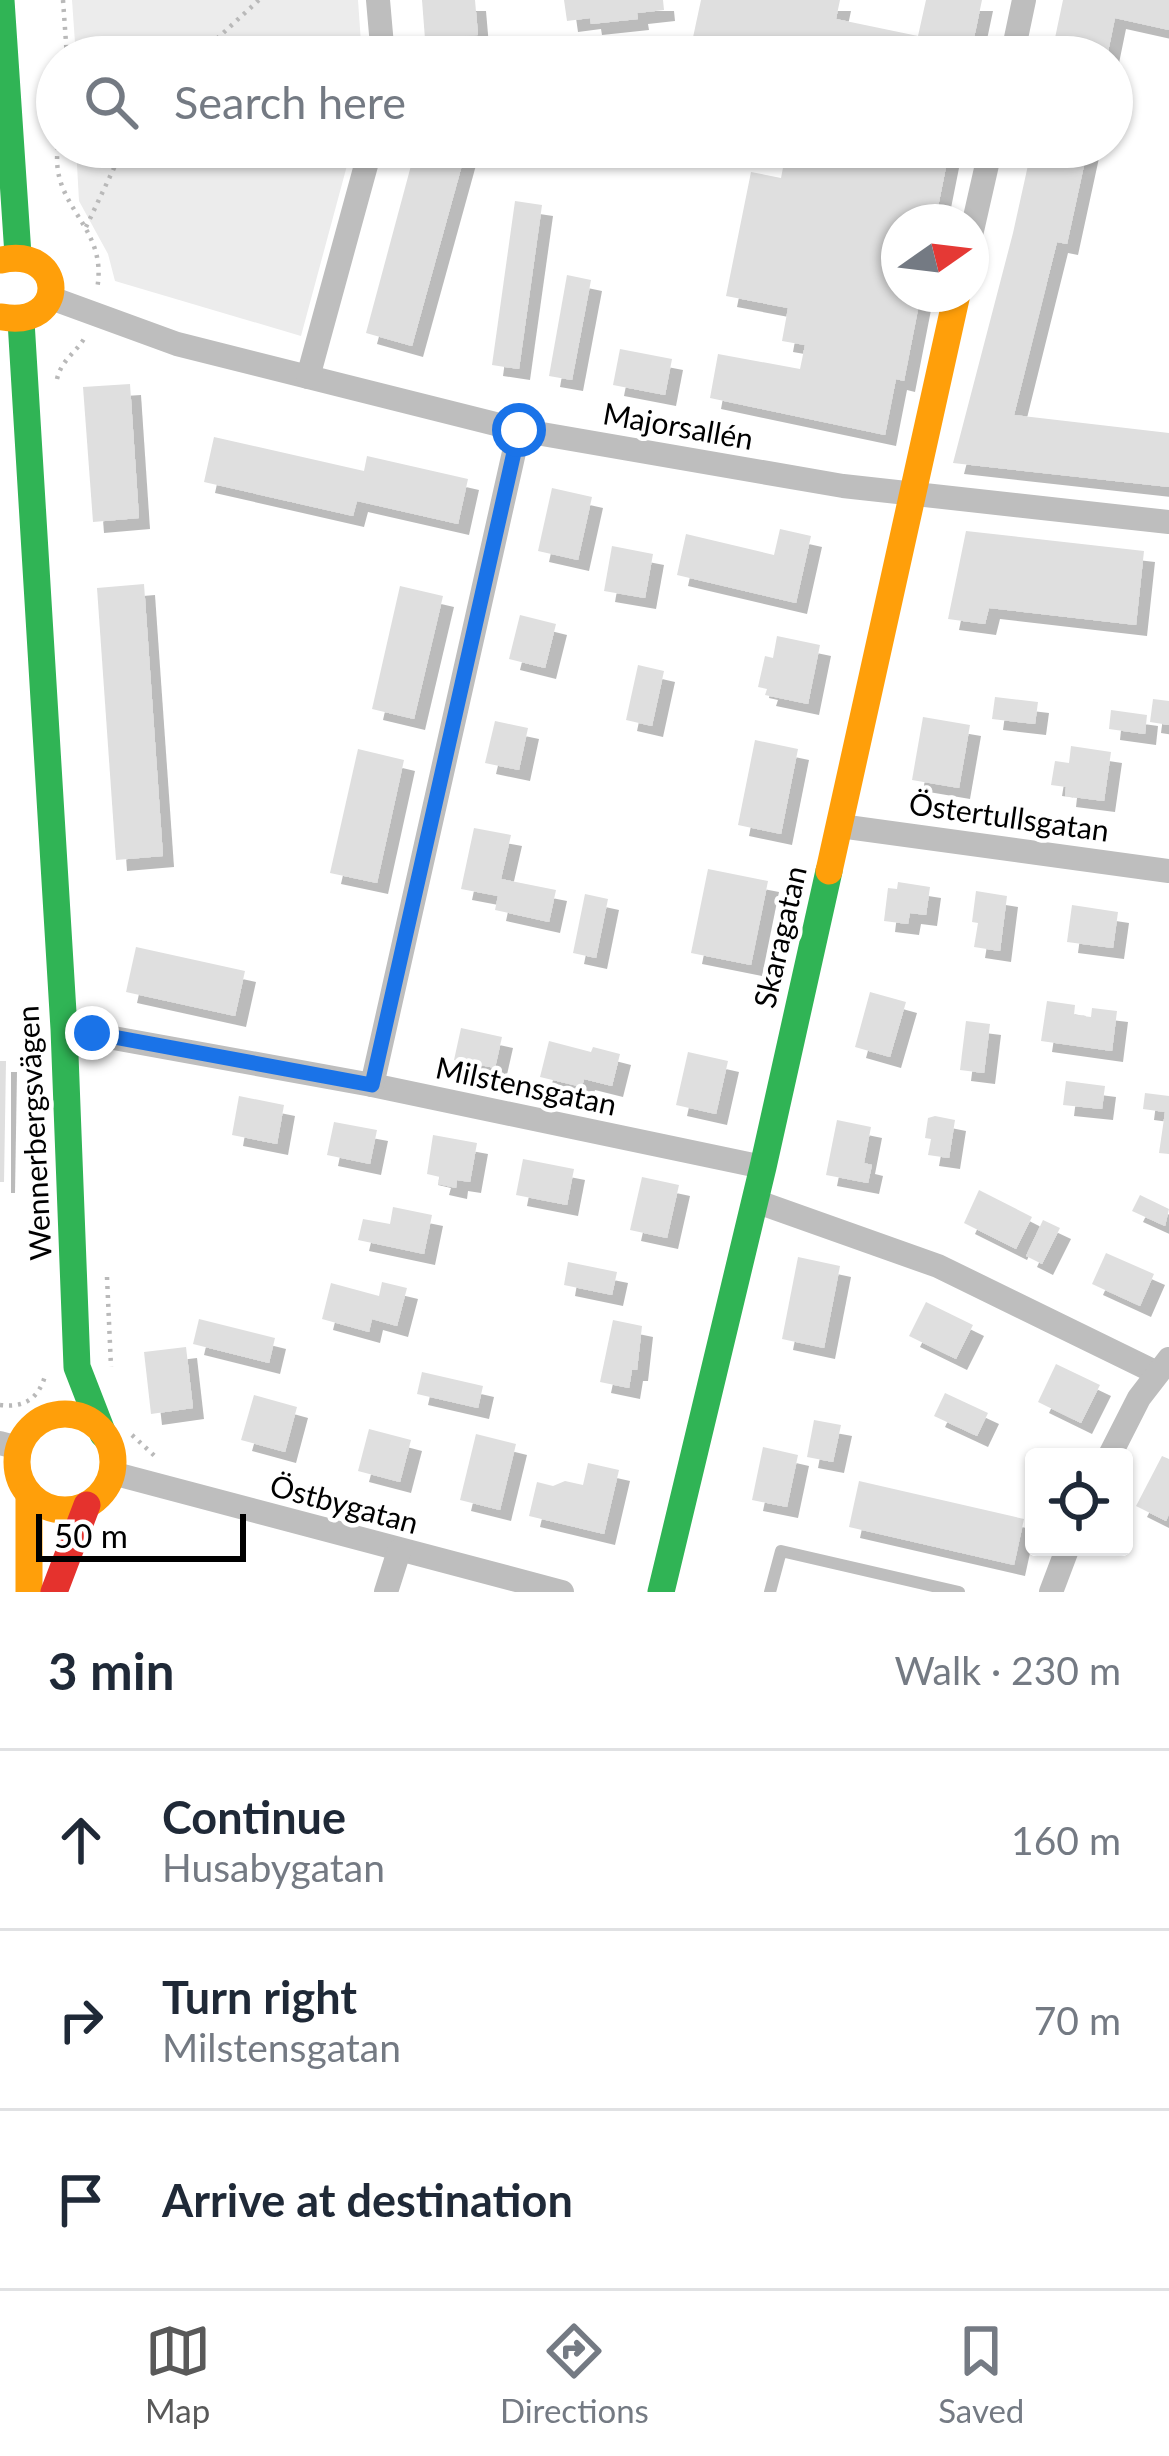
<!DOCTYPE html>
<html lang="en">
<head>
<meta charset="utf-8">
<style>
	:root { --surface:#fff; --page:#f6f6f7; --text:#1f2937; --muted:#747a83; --line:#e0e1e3; --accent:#595959 }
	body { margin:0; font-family:Lato,sans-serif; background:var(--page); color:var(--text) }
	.controls { position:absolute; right:36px; bottom:36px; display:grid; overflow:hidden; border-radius:12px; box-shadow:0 3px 9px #0004 }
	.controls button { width:108px; height:108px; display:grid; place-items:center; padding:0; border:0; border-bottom:3px solid var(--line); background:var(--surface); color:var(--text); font:60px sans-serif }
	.compass { position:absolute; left:881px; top:204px; width:108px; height:108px; border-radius:50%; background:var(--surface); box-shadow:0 3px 9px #0004; rotate:76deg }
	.scale { position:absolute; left:36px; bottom:30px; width:210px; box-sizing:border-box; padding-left:12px; border:6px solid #000; border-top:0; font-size:33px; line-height:42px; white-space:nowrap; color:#000; -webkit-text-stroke:9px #fff; paint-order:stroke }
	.stop { position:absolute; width:36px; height:36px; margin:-27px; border:9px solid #1a73e8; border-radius:50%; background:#fff }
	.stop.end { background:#1a73e8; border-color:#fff; box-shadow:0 3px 12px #0008 }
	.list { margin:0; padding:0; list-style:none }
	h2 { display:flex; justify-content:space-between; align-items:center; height:156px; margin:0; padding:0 48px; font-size:51px }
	h2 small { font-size:39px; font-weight:400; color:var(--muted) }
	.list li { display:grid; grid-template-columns:78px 1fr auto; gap:36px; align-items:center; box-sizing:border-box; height:180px; padding:0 48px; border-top:3px solid var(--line) }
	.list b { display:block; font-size:45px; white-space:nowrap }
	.list p { margin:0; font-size:39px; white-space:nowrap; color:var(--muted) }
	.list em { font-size:39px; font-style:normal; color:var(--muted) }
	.icon { flex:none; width:66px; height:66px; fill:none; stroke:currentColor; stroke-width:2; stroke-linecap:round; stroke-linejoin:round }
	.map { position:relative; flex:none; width:1169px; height:1592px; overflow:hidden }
	.search { position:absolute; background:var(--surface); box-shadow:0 3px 9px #0004; left:36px; right:36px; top:36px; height:132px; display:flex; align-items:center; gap:30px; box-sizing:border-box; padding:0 42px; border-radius:66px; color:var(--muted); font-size:45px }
	.sheet { height:696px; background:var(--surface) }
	nav { display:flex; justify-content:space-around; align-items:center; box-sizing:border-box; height:168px; border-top:3px solid var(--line); background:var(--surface); font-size:33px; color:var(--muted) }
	nav a { display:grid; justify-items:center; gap:6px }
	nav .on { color:var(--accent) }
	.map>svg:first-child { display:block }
	.green { fill:#ececec }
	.building { fill:#dfdfdf; filter:url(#shadow) }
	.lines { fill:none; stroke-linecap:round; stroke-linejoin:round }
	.path { stroke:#b9b9b9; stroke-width:4.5; stroke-dasharray:3 6; stroke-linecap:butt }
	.lane { stroke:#bebebe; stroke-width:12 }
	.street { stroke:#bebebe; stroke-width:24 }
	.fast { stroke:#30b455; stroke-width:27 }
	.slow { stroke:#ff9f0a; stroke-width:27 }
	.jam { stroke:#e5322d; stroke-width:27 }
	.route { stroke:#1a73e8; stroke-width:15 }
	.labels { text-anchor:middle; stroke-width:9; stroke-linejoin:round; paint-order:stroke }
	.street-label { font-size:30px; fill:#000; stroke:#fff }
</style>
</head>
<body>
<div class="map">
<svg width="1169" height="1592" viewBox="0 0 1169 1592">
	<defs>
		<filter id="shadow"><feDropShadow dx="11" dy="11" stdDeviation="0" flood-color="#0004"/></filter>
	</defs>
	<rect width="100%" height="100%" fill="#fff"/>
	<g class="green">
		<path d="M72,0H358L362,57H76Z"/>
		<path d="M76,147H352L301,336L115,281L108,254L79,201Z"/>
	</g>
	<g class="building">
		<path d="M422,0H475L478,35L425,39Z"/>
		<path d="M564,0H663L664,10L637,13L638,19L591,24L590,18L567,21Z"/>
		<path d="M701,0H840L836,19L918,36L926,0H982L970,57H764L692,42Z"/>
		<path d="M1063,0H1169V30L1115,18L1107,57H1051Z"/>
		<path d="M416,147H467L412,346L366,333Z"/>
		<path d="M787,147H895L948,157L935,222H899V294H921L904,381L896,379L885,435L710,398L718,354L800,369L805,345L782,341L788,308L726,296L751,172L781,178Z"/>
		<path d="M1032,147H1088L1067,244L1057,242L1014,415L1169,433V487L953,463L1013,233Z"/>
		<path d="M515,201L542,205L519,369L492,365Z"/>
		<path d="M567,275L591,280L572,380L549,376Z"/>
		<path d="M620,349L672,359L665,395L613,385Z"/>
		<path d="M130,384L139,518L93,522L83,387Z"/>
		<path d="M214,437L364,471L367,456L468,479L458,524L357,501L353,516L204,482Z"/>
		<path d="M552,488L592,497L578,560L538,551Z"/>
		<path d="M780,529L811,536L796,603L677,575L686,534L774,555Z"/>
		<path d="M966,531L1144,551L1136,625L989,608L985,624L948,619Z"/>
		<path d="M612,546L653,554L645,598L604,591Z"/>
		<path d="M144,584L163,856L116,860L97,588Z"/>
		<path d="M400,586L443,596L414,719L372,709Z"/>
		<path d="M520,615L556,624L545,668L509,659Z"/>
		<path d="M777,636L820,645L808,704L765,695L767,689L758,687L765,656L773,658Z"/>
		<path d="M638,665L664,671L652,726L626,720Z"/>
		<path d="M995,697L1038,702L1035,724L992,719Z"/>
		<path d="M1153,699L1169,701V725L1150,722Z"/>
		<path d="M1111,710L1147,715L1145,734L1109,729Z"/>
		<path d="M923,717L970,725L959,788L912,780Z"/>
		<path d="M495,721L528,728L519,770L485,763Z"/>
		<path d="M755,740L798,749L781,834L738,825Z"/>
		<path d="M1071,746L1111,752L1104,801L1065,796L1066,787L1051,785L1055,761L1069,763Z"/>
		<path d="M358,749L404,760L377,883L330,873Z"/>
		<path d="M474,828L511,835L501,879L556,890L549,922L495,910L498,896L461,889Z"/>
		<path d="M708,869L768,881L751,965L691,953Z"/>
		<path d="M898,882L930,887L926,915L910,913L908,924L884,921L888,888L897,889Z"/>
		<path d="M976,891L1007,896L1000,951L974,947L978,923L972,922Z"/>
		<path d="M585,894L608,899L596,958L573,953Z"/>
		<path d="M1072,905L1118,912L1113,948L1067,942Z"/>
		<path d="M136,947L245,971L235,1016L126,992Z"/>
		<path d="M870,992L906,1002L890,1057L855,1047Z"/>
		<path d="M1047,1001L1075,1005L1074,1015L1091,1017L1092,1008L1117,1011L1112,1051L1041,1041Z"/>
		<path d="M966,1021L990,1024L984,1073L960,1070Z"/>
		<path d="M461,1028L502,1037L495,1068L454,1060Z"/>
		<path d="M549,1041L591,1052L593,1047L620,1054L612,1086L584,1079L582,1087L540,1077Z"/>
		<path d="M688,1052L728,1061L716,1114L676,1105Z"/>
		<path d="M0,1061H6L4,1182H0Z"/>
		<path d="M1066,1081L1105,1086L1102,1109L1063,1105Z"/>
		<path d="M1145,1093L1169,1096V1154L1159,1153L1165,1112L1143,1109Z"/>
		<path d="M239,1096L284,1105L277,1144L232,1135Z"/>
		<path d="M935,1116L955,1120L949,1158L928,1155L931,1139L925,1138L928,1118Z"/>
		<path d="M837,1120L871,1127L864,1163L872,1165L868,1183L826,1175Z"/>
		<path d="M334,1122L377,1130L370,1164L327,1155Z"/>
		<path d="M433,1135L477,1143L470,1182L457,1180L456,1188L438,1184L440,1177L427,1174Z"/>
		<path d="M523,1159L574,1169L567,1205L516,1195Z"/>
		<path d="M642,1177L679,1185L667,1238L630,1230Z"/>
		<path d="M979,1190L1032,1217L1016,1249L964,1223Z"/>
		<path d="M1140,1195L1169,1209L1165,1226L1132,1211Z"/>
		<path d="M393,1207L432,1215L424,1254L358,1240L363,1219L390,1224Z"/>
		<path d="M1043,1220L1060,1228L1042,1264L1026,1256Z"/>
		<path d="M1106,1253L1154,1274L1140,1306L1092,1284Z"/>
		<path d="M798,1257L840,1266L824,1348L782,1339Z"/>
		<path d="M568,1262L617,1272L612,1295L564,1285Z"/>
		<path d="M382,1282L407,1288L397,1326L372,1319L369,1332L322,1319L331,1283L379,1296Z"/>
		<path d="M926,1302L973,1325L956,1359L909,1336Z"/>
		<path d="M199,1319L275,1338L269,1363L193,1344Z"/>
		<path d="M613,1320L642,1326L637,1370H632L629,1388L600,1382Z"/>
		<path d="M186,1347L193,1408L151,1414L144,1352Z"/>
		<path d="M1056,1364L1100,1385L1081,1423L1038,1402Z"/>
		<path d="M422,1372L483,1386L478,1408L417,1394Z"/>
		<path d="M945,1393L988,1413L977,1436L934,1416Z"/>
		<path d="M254,1395L297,1407L285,1452L241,1440Z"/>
		<path d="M814,1420L841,1425L833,1462L807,1457Z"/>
		<path d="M369,1429L411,1440L400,1482L358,1471Z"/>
		<path d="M476,1434L516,1444L500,1510L460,1500Z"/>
		<path d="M763,1447L798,1455L787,1507L752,1500Z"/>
		<path d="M1162,1456L1169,1459V1514L1166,1521L1136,1506Z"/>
		<path d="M588,1463L619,1470L604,1534L529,1516L537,1482L553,1486L565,1481L583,1485Z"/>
		<path d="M859,1481L1024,1519L1014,1565L849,1527Z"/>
	</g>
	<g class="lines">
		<g class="path">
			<path d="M63,0L67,57"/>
			<path d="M197,57L259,0"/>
			<path d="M58,147C49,208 109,225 97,289"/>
			<path d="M86,227L124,147"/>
			<path d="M57,379C62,358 78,352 86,335"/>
			<path d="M107,1277L111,1367"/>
			<path d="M0,1405C26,1408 39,1398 46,1373"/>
			<path d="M132,1435L158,1459"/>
		</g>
		<path class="lane" d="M770,1592L781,1551L959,1592"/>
		<g class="street">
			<path d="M378,0L383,57"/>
			<path d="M1012,57L1024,0"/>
			<path d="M971,235L991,147"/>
			<path d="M51,298L177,344L519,430L843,486L1169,522"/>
			<path d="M308,377L371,147"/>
			<path d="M840,826L1169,871"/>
			<path d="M64,1029L372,1085L763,1167"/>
			<path d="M372,1085L519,430"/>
			<path d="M755,1201L938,1266L1155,1372"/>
			<path d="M0,1443L19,1448"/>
			<path d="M1109,1457L1139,1398L1169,1359"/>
			<path d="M112,1473L562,1592"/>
			<path d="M386,1592L399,1551"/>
			<path d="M1051,1592L1068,1547"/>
		</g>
		<g class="fast">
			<path d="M1,0L18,255"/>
			<path d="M21,321L64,1029L77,1367L103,1434"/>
			<path d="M661,1592L763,1167L829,871"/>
		</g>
		<g class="slow">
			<path d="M1,260C67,246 68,329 2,317"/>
			<path d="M829,871L957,294"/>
			<circle cx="65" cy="1462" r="48"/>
			<path d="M29,1494V1592"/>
		</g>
		<path class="jam" d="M54,1592L87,1505"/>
	</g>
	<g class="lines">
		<path class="route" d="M92,1033L372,1085L519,430"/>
	</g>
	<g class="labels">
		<g class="street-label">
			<text transform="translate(678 427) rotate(10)" y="10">Majorsallén</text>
			<text transform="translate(1009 818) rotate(8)" y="10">Östertullsgatan</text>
			<text transform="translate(781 937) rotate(-77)" y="10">Skaragatan</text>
			<text transform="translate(526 1087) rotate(12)" y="10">Milstensgatan</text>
			<text transform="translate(35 1133) rotate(-93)" y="10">Wennerbergsvägen</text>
			<text transform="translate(344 1505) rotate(15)" y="10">Östbygatan</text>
		</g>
	</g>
</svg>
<div class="controls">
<button><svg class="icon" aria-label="locate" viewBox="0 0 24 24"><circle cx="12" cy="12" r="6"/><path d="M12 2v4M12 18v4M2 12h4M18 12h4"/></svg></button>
</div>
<svg class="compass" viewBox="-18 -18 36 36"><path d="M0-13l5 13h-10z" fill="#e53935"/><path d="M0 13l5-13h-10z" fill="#747a83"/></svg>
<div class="scale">50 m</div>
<div class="stop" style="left:519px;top:430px"></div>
<div class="stop end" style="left:92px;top:1033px"></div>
<div class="search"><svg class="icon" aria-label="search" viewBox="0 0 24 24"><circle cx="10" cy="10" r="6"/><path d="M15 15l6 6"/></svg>Search here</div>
</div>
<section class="sheet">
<h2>3 min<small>Walk · 230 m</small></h2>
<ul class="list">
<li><svg class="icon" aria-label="ahead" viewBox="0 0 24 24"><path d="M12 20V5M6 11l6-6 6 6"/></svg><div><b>Continue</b><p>Husabygatan</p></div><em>160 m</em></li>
<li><svg class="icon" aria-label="right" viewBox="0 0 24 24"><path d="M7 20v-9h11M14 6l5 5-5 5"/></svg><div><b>Turn right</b><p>Milstensgatan</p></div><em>70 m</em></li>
<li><svg class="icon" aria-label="arrive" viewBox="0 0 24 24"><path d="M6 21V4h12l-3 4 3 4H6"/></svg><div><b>Arrive at destination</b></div></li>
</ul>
</section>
<nav>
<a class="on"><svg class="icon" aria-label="map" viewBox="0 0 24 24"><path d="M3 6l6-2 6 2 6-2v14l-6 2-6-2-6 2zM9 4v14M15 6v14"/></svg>Map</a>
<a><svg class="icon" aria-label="directions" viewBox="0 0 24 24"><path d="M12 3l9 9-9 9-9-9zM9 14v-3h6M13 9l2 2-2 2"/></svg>Directions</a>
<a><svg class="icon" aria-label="saved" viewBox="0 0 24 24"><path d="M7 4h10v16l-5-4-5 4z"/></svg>Saved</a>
</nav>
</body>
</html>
